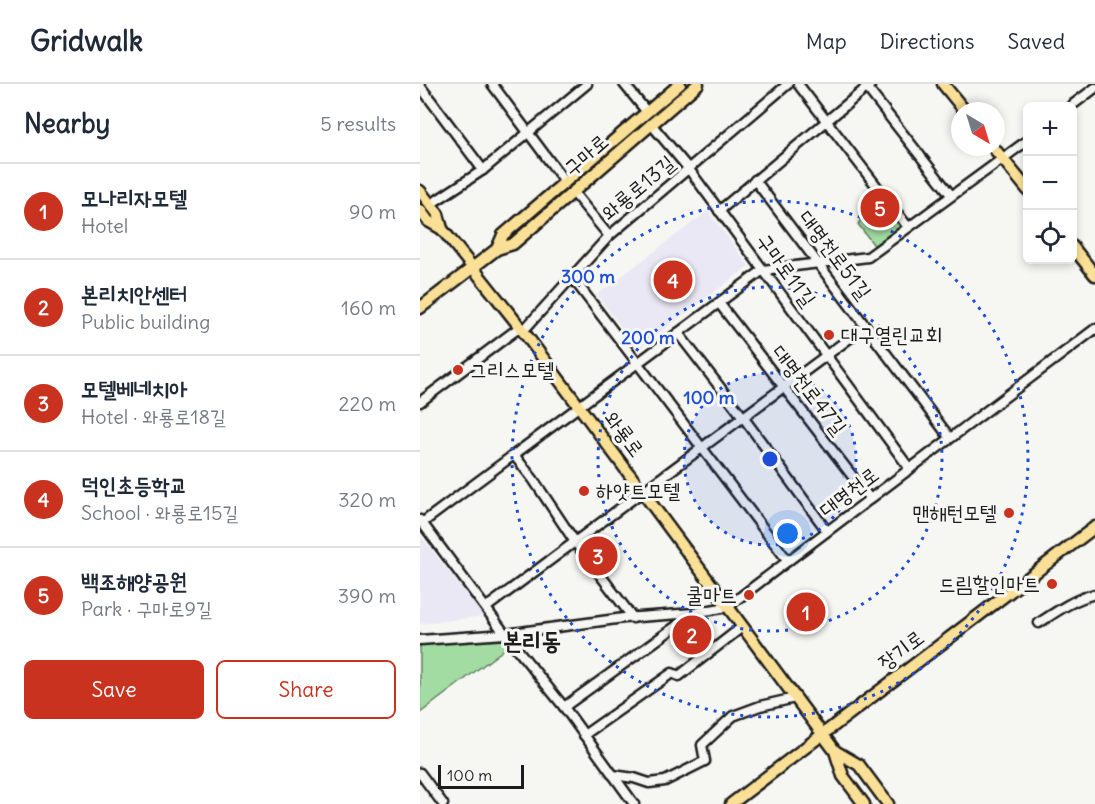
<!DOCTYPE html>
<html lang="en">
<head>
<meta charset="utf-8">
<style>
	:root { --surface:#fff; --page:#f2f2f3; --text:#1f2937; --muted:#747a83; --line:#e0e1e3; --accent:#c8321e }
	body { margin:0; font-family:Delius,"Poor Story",sans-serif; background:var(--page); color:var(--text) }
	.controls { position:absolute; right:18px; top:18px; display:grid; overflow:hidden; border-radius:9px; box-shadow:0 3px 9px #0003 }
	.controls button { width:54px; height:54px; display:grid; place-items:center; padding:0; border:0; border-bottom:2px solid var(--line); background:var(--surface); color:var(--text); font:30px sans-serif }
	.compass { position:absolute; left:531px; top:18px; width:54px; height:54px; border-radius:50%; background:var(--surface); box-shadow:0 3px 9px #0003; rotate:142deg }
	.scale { position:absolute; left:18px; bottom:15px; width:86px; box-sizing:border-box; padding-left:6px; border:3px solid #1c1c1c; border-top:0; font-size:16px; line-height:21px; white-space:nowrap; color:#1c1c1c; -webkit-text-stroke:4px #f6f6f2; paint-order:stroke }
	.you { position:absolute; left:368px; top:450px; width:21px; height:21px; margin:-15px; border:4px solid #fff; border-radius:50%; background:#1a73e8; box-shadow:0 0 0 9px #1a73e833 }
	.badge { display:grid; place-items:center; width:39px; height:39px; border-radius:50%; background:var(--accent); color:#fff; font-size:20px; font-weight:700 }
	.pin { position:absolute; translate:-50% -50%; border:3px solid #fff; box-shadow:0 2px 6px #0006 }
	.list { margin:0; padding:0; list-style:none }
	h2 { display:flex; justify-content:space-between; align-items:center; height:78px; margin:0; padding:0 24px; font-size:26px }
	h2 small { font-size:20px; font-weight:400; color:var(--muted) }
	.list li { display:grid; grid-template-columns:39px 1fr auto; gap:18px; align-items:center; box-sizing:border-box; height:96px; padding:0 24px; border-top:2px solid var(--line) }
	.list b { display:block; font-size:22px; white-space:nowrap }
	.list p { margin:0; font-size:20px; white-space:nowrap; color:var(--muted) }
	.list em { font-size:20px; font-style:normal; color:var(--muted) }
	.actions { display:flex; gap:12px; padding:18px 24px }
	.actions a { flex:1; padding:14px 0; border:2px solid var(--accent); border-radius:9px; text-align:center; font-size:21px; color:var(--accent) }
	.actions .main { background:var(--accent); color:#fff }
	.icon { flex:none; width:33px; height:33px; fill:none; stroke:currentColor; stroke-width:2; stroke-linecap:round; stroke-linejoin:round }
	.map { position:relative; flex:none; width:675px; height:720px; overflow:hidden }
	header { display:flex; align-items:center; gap:36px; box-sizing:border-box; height:84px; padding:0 30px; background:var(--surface); border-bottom:2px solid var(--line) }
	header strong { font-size:28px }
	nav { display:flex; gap:33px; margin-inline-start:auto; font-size:21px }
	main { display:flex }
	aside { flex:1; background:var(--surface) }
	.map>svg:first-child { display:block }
	.built { fill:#eae8f4 }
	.green { fill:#a2dca2; stroke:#5f7c5f; stroke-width:1.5 }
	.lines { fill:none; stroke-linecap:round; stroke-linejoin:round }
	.minor-casing { stroke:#1c1c1c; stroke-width:13 }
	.major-casing { stroke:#1c1c1c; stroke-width:15 }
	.minor { stroke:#f6f6f2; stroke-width:8 }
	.major { stroke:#fadf96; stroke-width:10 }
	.ring { fill:none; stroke:#1d4ed8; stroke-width:3; stroke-dasharray:3 6 }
	.poi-dot { fill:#c8321e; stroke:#f6f6f2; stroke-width:2 }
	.labels { text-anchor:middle; stroke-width:6; stroke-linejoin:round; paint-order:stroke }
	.street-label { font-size:21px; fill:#1c1c1c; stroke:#f6f6f2 }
	.poi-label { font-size:21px; fill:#1c1c1c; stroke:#f6f6f2; text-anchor:start }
	.quarter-label { font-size:24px; font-weight:bold; fill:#1c1c1c; stroke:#f6f6f2 }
	.centre { fill:#1d4ed8; stroke:#f6f6f2; stroke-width:3 }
	.ring-label { font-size:18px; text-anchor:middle; font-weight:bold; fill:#1d4ed8; stroke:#f6f6f2; stroke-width:6; stroke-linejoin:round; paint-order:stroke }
</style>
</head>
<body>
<header>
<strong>Gridwalk</strong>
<nav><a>Map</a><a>Directions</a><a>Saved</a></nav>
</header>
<main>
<aside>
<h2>Nearby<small>5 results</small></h2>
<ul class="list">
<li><span class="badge">1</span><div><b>모나리자모텔</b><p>Hotel</p></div><em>90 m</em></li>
<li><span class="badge">2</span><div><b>본리치안센터</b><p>Public building</p></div><em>160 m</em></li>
<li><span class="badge">3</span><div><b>모텔베네치아</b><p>Hotel · 와룡로18길</p></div><em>220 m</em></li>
<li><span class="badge">4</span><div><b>덕인초등학교</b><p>School · 와룡로15길</p></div><em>320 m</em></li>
<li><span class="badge">5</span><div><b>백조해양공원</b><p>Park · 구마로9길</p></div><em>390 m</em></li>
</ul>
<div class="actions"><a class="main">Save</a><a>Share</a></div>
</aside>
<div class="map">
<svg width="675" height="720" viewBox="0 0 675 720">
	<rect width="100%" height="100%" fill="#f6f6f2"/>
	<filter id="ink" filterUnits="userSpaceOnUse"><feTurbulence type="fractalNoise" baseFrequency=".0167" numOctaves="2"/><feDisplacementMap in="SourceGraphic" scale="12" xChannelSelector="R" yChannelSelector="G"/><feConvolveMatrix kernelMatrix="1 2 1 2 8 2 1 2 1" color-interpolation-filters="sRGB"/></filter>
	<g filter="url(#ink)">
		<g class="built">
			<path d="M288,127L329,182L218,265L177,211Z"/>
			<path d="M0,451L64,532L0,540Z"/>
		</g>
		<g class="green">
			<path d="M459,108L486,142L456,164L438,140Z"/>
			<path d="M82,552L90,561L0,629V561Z"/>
		</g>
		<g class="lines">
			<defs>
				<g id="minor">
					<path d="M72,0L145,98"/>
					<path d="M204,0L227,28"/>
					<path d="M378,0L488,143"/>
					<path d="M0,2L63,86"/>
					<path d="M447,4L531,111"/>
					<path d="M651,22L675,4"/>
					<path d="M231,40L268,84L490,385"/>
					<path d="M335,96L530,354"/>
					<path d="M153,108L189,152"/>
					<path d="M11,120L63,86L167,0"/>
					<path d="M299,127L451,0"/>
					<path d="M152,193L368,477"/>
					<path d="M299,219L450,415"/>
					<path d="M103,247L189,152L368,0"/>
					<path d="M258,249L323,333L407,447"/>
					<path d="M0,318L100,243"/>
					<path d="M94,371L113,395L155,458L213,534"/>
					<path d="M0,436L85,550L144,623L214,720"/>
					<path d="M2,439L343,186L448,173L608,56"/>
					<path d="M67,523L446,242"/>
					<path d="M619,539C637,527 654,515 675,510"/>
					<path d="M0,556L85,550L204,534L274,529L307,523L675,245"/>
					<path d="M144,623L273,530"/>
					<path d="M164,651L252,589L259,592L322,543"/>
					<path d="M0,689L23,720"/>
					<path d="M193,691L214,694L229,699L245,697L285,677L282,661L313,632L340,622L375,614"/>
				</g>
				<g id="major">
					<path d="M523,0L545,27"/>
					<path d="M573,63L608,106"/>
					<path d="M0,107L18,130L22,145L100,243L415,667L423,692L444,720"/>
					<path d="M0,126L8,137L22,145"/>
					<path d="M652,162L675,191"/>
					<path d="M77,165L83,151L260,0"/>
					<path d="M0,224L77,165L93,160L278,0"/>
					<path d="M415,667L439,681L468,720"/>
					<path d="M311,720L675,443"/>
				</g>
			</defs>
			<use href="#minor" class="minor-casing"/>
			<use href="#major" class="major-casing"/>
			<use href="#minor" class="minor"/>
			<use href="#major" class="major"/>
		</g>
	</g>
	<circle cx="350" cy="375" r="86" fill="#1d4ed8" fill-opacity=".12"/>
	<g class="ring">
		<circle cx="350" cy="375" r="86"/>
		<circle cx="350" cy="375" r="172"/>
		<circle cx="350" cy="375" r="258"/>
	</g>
	<g class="poi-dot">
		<circle cx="409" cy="251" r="6"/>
		<circle cx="38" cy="286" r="6"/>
		<circle cx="164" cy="407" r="6"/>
		<circle cx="589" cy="429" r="6"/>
		<circle cx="632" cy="500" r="6"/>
		<circle cx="329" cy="511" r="6"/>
	</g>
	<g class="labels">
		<g class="street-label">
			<text transform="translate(166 71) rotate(-41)" y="7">구마로</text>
			<text transform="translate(218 104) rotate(-40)" y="7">와룡로13길</text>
			<text transform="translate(415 171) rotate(53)" y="7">대명천로51길</text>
			<text transform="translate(366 186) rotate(54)" y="7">구마로11길</text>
			<text transform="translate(389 306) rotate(52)" y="7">대명천로47길</text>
			<text transform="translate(204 350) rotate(53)" y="7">와룡로</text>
			<text transform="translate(429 408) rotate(-37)" y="7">대명천로</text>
			<text transform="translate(481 566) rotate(-37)" y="7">장기로</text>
		</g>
		<g class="poi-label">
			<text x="421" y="258">대구열린교회</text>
			<text x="50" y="293">그리스모텔</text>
			<text x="176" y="414">하얏트모텔</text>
			<text x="577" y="436" text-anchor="end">맨해턴모텔</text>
			<text x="620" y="507" text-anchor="end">드림할인마트</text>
			<text x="317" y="518" text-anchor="end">쿨마트</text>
		</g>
		<g class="quarter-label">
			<text x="112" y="565">본리동</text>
		</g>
	</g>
	<circle cx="350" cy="375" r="9" class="centre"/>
	<g class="ring-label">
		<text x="168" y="199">300 m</text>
		<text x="228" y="260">200 m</text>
		<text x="289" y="320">100 m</text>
	</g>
</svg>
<div class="controls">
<button>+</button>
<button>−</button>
<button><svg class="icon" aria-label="locate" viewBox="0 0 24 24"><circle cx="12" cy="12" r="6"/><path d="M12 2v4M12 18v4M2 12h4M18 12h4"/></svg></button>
</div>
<svg class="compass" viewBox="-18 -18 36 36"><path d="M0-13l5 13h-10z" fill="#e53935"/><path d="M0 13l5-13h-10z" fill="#747a83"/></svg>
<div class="scale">100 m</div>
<div class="you"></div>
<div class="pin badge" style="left:386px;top:528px">1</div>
<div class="pin badge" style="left:272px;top:551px">2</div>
<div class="pin badge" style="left:178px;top:472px">3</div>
<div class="pin badge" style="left:253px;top:196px">4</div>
<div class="pin badge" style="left:460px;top:124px">5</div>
</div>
</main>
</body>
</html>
